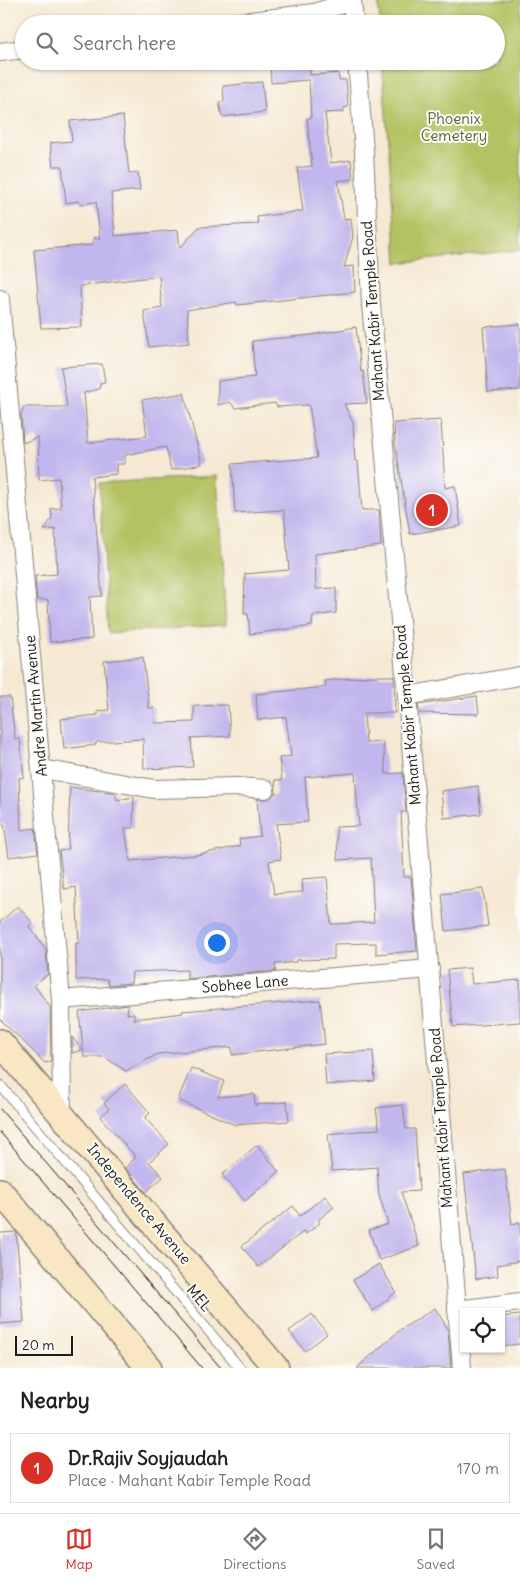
<!DOCTYPE html>
<html lang="en">
<head>
<meta charset="utf-8">
<style>
	:root { --surface:#fff; --page:#f6f6f6; --text:#202124; --muted:#757577; --line:#e0e0e0; --accent:#d93025 }
	body { margin:0; font-family:Delius,sans-serif; background:var(--page); color:var(--text) }
	.controls { position:absolute; right:15px; bottom:15px; display:grid; overflow:hidden; border-radius:0px; box-shadow:0 1px 4px #0004 }
	.controls button { width:45px; height:45px; display:grid; place-items:center; padding:0; border:0; border-bottom:1px solid var(--line); background:var(--surface); color:var(--text); font:25px sans-serif }
	.scale { position:absolute; left:15px; bottom:12px; width:58px; box-sizing:border-box; padding-left:5px; border:2px solid #1c1c1c; border-top:0; font-size:14px; line-height:18px; white-space:nowrap; color:#1c1c1c; -webkit-text-stroke:4px #fdfcf7; paint-order:stroke }
	.you { position:absolute; left:216px; top:942px; width:18px; height:18px; margin:-12px; border:4px solid #fff; border-radius:50%; background:#1a73e8; box-shadow:0 0 0 8px #1a73e833 }
	.badge { display:grid; place-items:center; width:32px; height:32px; border-radius:50%; background:var(--accent); color:#fff; font-size:16px; font-weight:700 }
	.pin { position:absolute; translate:-50% -50%; border:2px solid #fff; box-shadow:0 1px 5px #0006 }
	.list { margin:0; padding:0; list-style:none }
	h2 { display:flex; justify-content:space-between; align-items:center; height:65px; margin:0; padding:0 20px; font-size:21px }
	h2 small { font-size:16px; font-weight:400; color:var(--muted) }
	.list li { display:grid; grid-template-columns:32px 1fr auto; gap:15px; align-items:center; box-sizing:border-box; height:70px; margin:0 10px 10px; padding:0 10px; border:1px solid var(--line); border-radius:0px }
	.list b { display:block; font-size:19px; white-space:nowrap }
	.list p { margin:0; font-size:16px; white-space:nowrap; color:var(--muted) }
	.list em { font-size:16px; font-style:normal; color:var(--muted) }
	.icon { flex:none; width:28px; height:28px; fill:none; stroke:currentColor; stroke-width:2; stroke-linecap:round; stroke-linejoin:round }
	.map { position:relative; flex:none; width:520px; height:1368px; overflow:hidden }
	.search { position:absolute; background:var(--surface); box-shadow:0 1px 4px #0004; left:15px; right:15px; top:15px; height:55px; display:flex; align-items:center; gap:12px; box-sizing:border-box; padding:0 18px; border-radius:28px; color:var(--muted); font-size:19px }
	.sheet { height:145px; background:var(--surface) }
	nav { display:flex; justify-content:space-around; align-items:center; box-sizing:border-box; height:70px; border-top:1px solid var(--line); background:var(--surface); font-size:14px; color:var(--muted) }
	nav a { display:grid; justify-items:center; gap:2px }
	nav .on { color:var(--accent) }
	.map>svg:first-child { display:block }
	.green { fill:#b5c264; stroke:#686f40 }
	.building { fill:#c1b6ed; fill-rule:evenodd }
	.lines { fill:none; stroke-linecap:round; stroke-linejoin:round }
	.lane-casing { stroke:#898278; stroke-width:11 }
	.street-casing { stroke:#898278; stroke-width:20 }
	.secondary-casing { stroke:#898278; stroke-width:28 }
	.lane { stroke:#fff; stroke-width:9 }
	.street { stroke:#fff; stroke-width:18 }
	.secondary { stroke:#f9e7c3; stroke-width:25 }
	.tram { stroke:#1c1c1c; stroke-width:1 }
	.labels { text-anchor:middle; stroke-width:4; stroke-linejoin:round; paint-order:stroke }
	.park-label { font-size:15px; fill:#595e39; stroke:#fdfcf7 }
	.street-label { font-size:15px; fill:#1c1c1c; stroke:#fdfcf7 }
</style>
</head>
<body>
<div class="map">
<svg width="520" height="1368" viewBox="0 0 520 1368">
	<rect width="100%" height="100%" fill="#fdfcf7"/>
	<filter id="ink" filterUnits="userSpaceOnUse"><feTurbulence type="fractalNoise" baseFrequency=".02" numOctaves="2"/><feDisplacementMap in="SourceGraphic" scale="10" xChannelSelector="R" yChannelSelector="G"/><feConvolveMatrix kernelMatrix="1 2 1 2 8 2 1 2 1" color-interpolation-filters="sRGB"/></filter>
	<filter id="wash" filterUnits="userSpaceOnUse"><feTurbulence type="fractalNoise" baseFrequency=".0096" numOctaves="4" result="noise"/><feDisplacementMap in="SourceGraphic" scale="20" xChannelSelector="R" yChannelSelector="G"/><feGaussianBlur stdDeviation="1.12" result="paint"/><feColorMatrix in="noise" values="0 0 0 0 0 0 0 0 0 0 0 0 0 0 0 0 0 1.4 0 .05"/><feComposite in="paint" operator="in"/></filter>
	<g filter="url(#wash)">
		<rect width="100%" height="100%" fill="#f6e9d4"/>
		<g class="green">
			<path d="M378,0H520V250L397,263L382,61H496V24H380Z"/>
			<path d="M217,476L226,625L108,633L99,483Z"/>
		</g>
		<g id="blocks">
			<g class="building">
				<path d="M270,61H309L310,75L338,73L339,80H346L348,107L344,108V112L325,113L331,163L351,160L353,179L338,181L344,219L351,218L353,237L344,267L354,266L355,292L237,305L236,302L187,310L189,343L149,347L144,311L162,308L159,276L127,280L80,286L82,327L41,328L34,250L93,245V238H100L96,202L80,204V201L66,203L62,166H53L50,143L72,141L70,121L123,116L129,174L138,173L140,190L111,193L115,236L178,230L180,248L199,227L258,224L257,217L303,211L297,168L312,166L307,118H311L309,80L271,83Z"/>
				<path d="M262,82L265,112L222,117L219,102H224L223,86Z"/>
				<path d="M520,324V390L488,392L483,327Z"/>
				<path d="M356,327L361,372L363,371L367,403L344,404L353,423L355,461H358L362,510H379L381,546L315,554L316,589L336,588V613L313,616L312,626L250,634L248,614H244L245,574L289,570L284,510L235,513L232,464L317,458L309,405L277,407L275,403L235,408L230,402L218,405V381L255,377L252,341L312,335Z"/>
				<path d="M102,364L105,382L100,383L99,389L84,393L88,443L147,436L142,400L184,393L202,464L171,470L166,447L125,455V464H116V474L92,477L102,596L90,597L92,639L50,642L48,600H37L35,576L57,574L55,529L44,530L52,518L51,509L61,508L59,478L39,480L38,437L23,443L21,415L24,407H67L61,367Z"/>
				<path d="M441,420L445,488L455,486L461,526L410,534L395,443L394,423Z"/>
				<path d="M143,657L149,708H154L155,723L194,722V706L228,705L230,736L191,738L193,767L144,769L143,739L96,742V745L64,749L61,719L98,715V711L109,710L104,661Z"/>
				<path d="M369,676H394L395,713H364L366,743L383,742L386,774L403,773L406,812H401L404,877H411L417,951L376,954V943L334,944V959L296,960V962L275,964L276,971L187,979V970L132,972L131,983L109,985L107,979L76,980V943H79L76,887L64,889L59,851L68,850L70,787L115,793L117,800L134,797L133,828H125L130,861L196,855L240,846L239,839L260,836L257,799H269L276,793L275,780H282L279,758L291,756L286,717L258,720L256,694L326,687L325,681ZM355,773L359,826L336,827L338,860L371,858L374,922L333,924H331L327,877L302,879L303,892L274,894L269,861L281,859L276,824L308,822L305,777Z"/>
				<path d="M477,696L479,714L419,713L418,705Z"/>
				<path d="M0,697H10L15,739H20L24,777L19,778L21,830L35,828L38,853L9,857L4,824H0Z"/>
				<path d="M478,786L481,814L444,818L441,791Z"/>
				<path d="M483,889L488,926L446,931L442,894Z"/>
				<path d="M18,906L33,923L29,926L46,949L48,974L34,985L50,1007L51,1061L45,1063L0,1019V922Z"/>
				<path d="M470,968L472,984L520,980V1022L453,1027L447,970Z"/>
				<path d="M320,1000L325,1044L232,1055V1047L158,1054L126,1071L104,1057H84L79,1012L128,1005L127,1014L134,1013V1019L183,1013L182,1011Z"/>
				<path d="M72,1037L82,1050L72,1053Z"/>
				<path d="M373,1051L375,1081L326,1085L324,1054Z"/>
				<path d="M191,1068L224,1081L218,1097L254,1094L255,1105L287,1102L289,1121L235,1125L178,1100Z"/>
				<path d="M125,1084L150,1113L145,1118L169,1144L149,1162L163,1177L146,1192L125,1168L136,1157L100,1117L109,1109L104,1103Z"/>
				<path d="M403,1105L406,1129H415L419,1191L401,1192L419,1246L379,1260L369,1230L388,1224L379,1194L377,1167L332,1171L328,1134L379,1129L376,1108Z"/>
				<path d="M257,1145L279,1172L245,1201L222,1175Z"/>
				<path d="M505,1169L512,1224L520,1222V1261L497,1265L498,1276L476,1279L464,1174Z"/>
				<path d="M325,1196L334,1207L318,1220L320,1223L306,1234L304,1231L258,1267L242,1246L293,1206L300,1216Z"/>
				<path d="M16,1232L24,1322L0,1324V1233Z"/>
				<path d="M379,1264L396,1292L373,1311L353,1280Z"/>
				<path d="M435,1308L448,1329L451,1368H357L400,1330Z"/>
				<path d="M312,1314L327,1334L305,1351L289,1331Z"/>
				<path d="M520,1315V1344L501,1346V1317Z"/>
			</g>
		</g>
	</g>
	<g filter="url(#ink)">
		<use href="#blocks" fill-opacity="0" stroke="#898278" stroke-width="1"/>
		<g class="lines">
			<defs>
				<path id="lane" d="M0,1085L240,1368"/>
				<g id="street">
					<path d="M352,0L354,24"/>
					<path d="M226,24L314,13L352,1"/>
					<path d="M0,52L24,49"/>
					<path d="M357,61L364,151L371,304L407,696L462,1368"/>
					<path d="M0,299L61,1000L62,1113"/>
					<path d="M407,696L520,676"/>
					<path d="M42,769L154,789L238,787L265,789"/>
					<path d="M61,1000L430,969"/>
					<path d="M457,1310L520,1302"/>
				</g>
				<g id="secondary">
					<path d="M0,1042L276,1368"/>
					<path d="M0,1191L149,1368"/>
				</g>
			</defs>
			<use href="#lane" class="lane-casing"/>
			<use href="#street" class="street-casing"/>
			<use href="#secondary" class="secondary-casing"/>
			<use href="#lane" class="lane"/>
			<use href="#street" class="street"/>
			<use href="#secondary" class="secondary"/>
			<g class="tram">
				<path d="M0,1109L221,1368"/>
				<path d="M0,1132L202,1368"/>
			</g>
		</g>
	</g>
	<g class="labels">
		<g class="park-label">
			<text x="454" y="124">Phoenix<tspan x="454" dy="17">Cemetery</tspan></text>
		</g>
		<g class="street-label">
			<text transform="translate(373 311) rotate(-94)" y="5">Mahant Kabir Temple Road</text>
			<text transform="translate(36 706) rotate(-95)" y="5">Andre Martin Avenue</text>
			<text transform="translate(408 715) rotate(-95)" y="5">Mahant Kabir Temple Road</text>
			<text transform="translate(245 984) rotate(-5)" y="5">Sobhee Lane</text>
			<text transform="translate(441 1118) rotate(-94)" y="5">Mahant Kabir Temple Road</text>
			<text transform="translate(139 1204) rotate(50)" y="5">Independence Avenue</text>
			<text transform="translate(199 1298) rotate(50)" y="5">MEL</text>
		</g>
	</g>
</svg>
<div class="controls">
<button><svg class="icon" aria-label="locate" viewBox="0 0 24 24"><circle cx="12" cy="12" r="6"/><path d="M12 2v4M12 18v4M2 12h4M18 12h4"/></svg></button>
</div>
<div class="scale">20 m</div>
<div class="you"></div>
<div class="pin badge" style="left:432px;top:510px">1</div>
<div class="search"><svg class="icon" aria-label="search" viewBox="0 0 24 24"><circle cx="10" cy="10" r="6"/><path d="M15 15l6 6"/></svg>Search here</div>
</div>
<section class="sheet">
<h2>Nearby<small></small></h2>
<ul class="list">
<li><span class="badge">1</span><div><b>Dr.Rajiv Soyjaudah</b><p>Place · Mahant Kabir Temple Road</p></div><em>170 m</em></li>
</ul>
</section>
<nav>
<a class="on"><svg class="icon" aria-label="map" viewBox="0 0 24 24"><path d="M3 6l6-2 6 2 6-2v14l-6 2-6-2-6 2zM9 4v14M15 6v14"/></svg>Map</a>
<a><svg class="icon" aria-label="directions" viewBox="0 0 24 24"><path d="M12 3l9 9-9 9-9-9zM9 14v-3h6M13 9l2 2-2 2"/></svg>Directions</a>
<a><svg class="icon" aria-label="saved" viewBox="0 0 24 24"><path d="M7 4h10v16l-5-4-5 4z"/></svg>Saved</a>
</nav>
</body>
</html>
